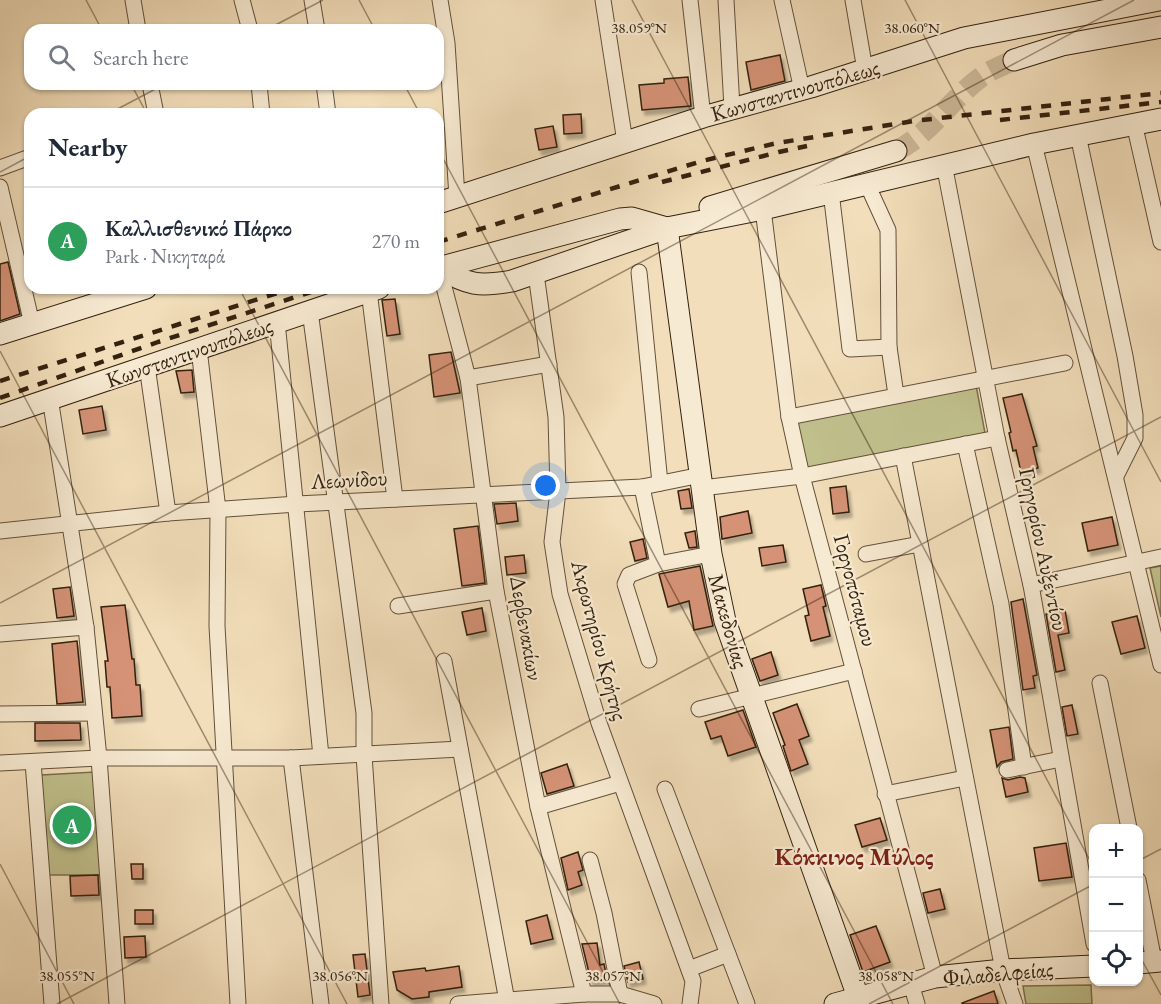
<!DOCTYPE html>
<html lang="en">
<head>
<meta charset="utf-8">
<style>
	:root { --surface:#fff; --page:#f2f2f3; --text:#1f2937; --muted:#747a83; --line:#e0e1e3; --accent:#8f2418 }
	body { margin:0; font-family:"EB Garamond",serif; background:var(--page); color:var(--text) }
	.controls { position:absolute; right:18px; bottom:18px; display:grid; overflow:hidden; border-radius:12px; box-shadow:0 2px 4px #0004 }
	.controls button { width:54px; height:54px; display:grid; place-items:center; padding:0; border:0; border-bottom:2px solid var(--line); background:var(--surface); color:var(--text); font:30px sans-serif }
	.you { position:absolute; left:546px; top:486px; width:21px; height:21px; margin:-15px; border:4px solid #fff; border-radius:50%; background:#1a73e8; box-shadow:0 0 0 9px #1a73e833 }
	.badge { display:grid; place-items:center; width:39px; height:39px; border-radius:50%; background:var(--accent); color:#fff; font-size:20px; font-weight:700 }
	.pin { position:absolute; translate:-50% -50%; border:3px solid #fff; box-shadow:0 2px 6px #0006 }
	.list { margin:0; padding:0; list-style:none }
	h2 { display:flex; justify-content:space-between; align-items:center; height:78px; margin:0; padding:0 24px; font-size:26px }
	h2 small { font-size:20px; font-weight:400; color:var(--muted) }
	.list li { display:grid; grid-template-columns:39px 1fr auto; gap:18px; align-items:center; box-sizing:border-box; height:108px; padding:0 24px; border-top:2px solid var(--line) }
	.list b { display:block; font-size:22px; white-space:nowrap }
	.list p { margin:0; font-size:20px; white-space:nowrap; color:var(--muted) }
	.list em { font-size:20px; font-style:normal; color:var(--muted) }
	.icon { flex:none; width:33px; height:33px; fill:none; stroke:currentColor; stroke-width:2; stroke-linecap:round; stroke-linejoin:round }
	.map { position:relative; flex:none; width:1161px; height:1004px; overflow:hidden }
	.search { position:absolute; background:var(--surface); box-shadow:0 2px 4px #0004; left:24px; top:24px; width:420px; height:66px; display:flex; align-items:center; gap:15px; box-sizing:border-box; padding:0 21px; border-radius:18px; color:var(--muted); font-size:22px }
	.panel { position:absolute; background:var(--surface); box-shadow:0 2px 4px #0004; left:24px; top:108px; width:420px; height:186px; border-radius:18px }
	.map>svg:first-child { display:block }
	.green { fill:#c0c08c; stroke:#7a704e; stroke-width:1.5 }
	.building { fill:#d59276; stroke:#33210f; stroke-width:1.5; filter:url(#shadow) }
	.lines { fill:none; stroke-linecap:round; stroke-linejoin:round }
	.secondary-tunnel { stroke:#ccb898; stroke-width:21; stroke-dasharray:21 10; stroke-linecap:butt }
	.street-casing { stroke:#63503a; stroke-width:17 }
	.secondary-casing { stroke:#33210f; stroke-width:23 }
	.street { stroke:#f7ead2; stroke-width:15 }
	.secondary { stroke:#f7ead2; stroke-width:21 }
	.rail { stroke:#33210f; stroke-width:4.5; stroke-dasharray:10 10; stroke-linecap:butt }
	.ticks { fill:none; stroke:#33210f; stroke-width:1.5; stroke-opacity:0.45 }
	.labels { text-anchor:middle; stroke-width:4.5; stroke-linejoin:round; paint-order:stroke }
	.street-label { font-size:22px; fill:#33210f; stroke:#f7ead2 }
	.neighbourhood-label { font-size:24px; font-weight:bold; fill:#7a1f14; stroke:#f7ead2 }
	.ticks-label { font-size:15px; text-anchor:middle; fill:#33210f; stroke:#f7ead2; stroke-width:4.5; stroke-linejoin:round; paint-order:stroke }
</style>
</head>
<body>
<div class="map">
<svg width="1161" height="1004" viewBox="0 0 1161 1004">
	<defs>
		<filter id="shadow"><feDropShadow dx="3" dy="5" stdDeviation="1.5" flood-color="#0004"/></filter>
	</defs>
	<rect width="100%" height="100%" fill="#f2deba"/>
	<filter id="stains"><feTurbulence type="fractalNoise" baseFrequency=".00333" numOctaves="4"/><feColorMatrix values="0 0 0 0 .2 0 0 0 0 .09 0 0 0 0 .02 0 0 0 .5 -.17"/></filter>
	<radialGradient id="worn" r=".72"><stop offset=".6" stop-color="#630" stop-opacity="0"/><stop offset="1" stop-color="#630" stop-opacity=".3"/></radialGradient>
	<g class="green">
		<path d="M976,385L985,433L806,469L797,421Z"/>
		<path d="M1161,566V617L1150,568Z"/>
		<path d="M95,772L102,875H48L41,775Z"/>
		<path d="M1091,985L1092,1004H1026L1023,986Z"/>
	</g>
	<g class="building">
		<path d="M780,55L785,81L751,90L746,62Z"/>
		<path d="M688,77L691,106L642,110L639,85L664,83V79Z"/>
		<path d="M581,114L582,133L564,134L563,115Z"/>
		<path d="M553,126L557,147L539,150L535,129Z"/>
		<path d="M8,262L20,314L0,321V264Z"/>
		<path d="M395,299L400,334L387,336L382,300Z"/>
		<path d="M451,352L460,393L434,397L429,355Z"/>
		<path d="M192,370L194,392L181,393L176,371Z"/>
		<path d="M1022,394L1037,446L1033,447L1038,468L1021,472L1016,450L1013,451L1009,433L1011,432L1003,398Z"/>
		<path d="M102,406L106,430L83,434L79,410Z"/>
		<path d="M846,486L849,512L833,514L830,488Z"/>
		<path d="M689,489L692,508L681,509L678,491Z"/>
		<path d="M516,503L518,521L497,524L494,504Z"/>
		<path d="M748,511L752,533L722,539L720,517Z"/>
		<path d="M1112,517L1118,545L1088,551L1082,523Z"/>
		<path d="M478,526L485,583L462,586L454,529Z"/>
		<path d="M695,531L697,547L689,548L685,533Z"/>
		<path d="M643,539L647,558L635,561L630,542Z"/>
		<path d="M783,545L786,562L762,566L759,548Z"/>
		<path d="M524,555L526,573L507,575L505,557Z"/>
		<path d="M700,566L713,626L694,630L689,601L668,607L659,574Z"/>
		<path d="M821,585L826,606L823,607L830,636L811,641L805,616L809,615L803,589Z"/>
		<path d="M70,587L74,616L57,618L53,589Z"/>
		<path d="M1023,599L1037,675L1033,676L1035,688L1023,690L1011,602Z"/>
		<path d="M125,605L132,659H134L136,685H140L142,716L112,718L110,687H107L105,661H108L101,607Z"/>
		<path d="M482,608L486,631L467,635L462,612Z"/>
		<path d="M1065,610L1069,633L1058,635L1065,670L1056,672L1046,614Z"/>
		<path d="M1137,616L1145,648L1121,654L1112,622Z"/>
		<path d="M77,641L83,702L57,704L52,644Z"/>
		<path d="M771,652L778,675L760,681L752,659Z"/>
		<path d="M797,704L809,736L799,740L808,764L791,771L783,746L785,745L773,713Z"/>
		<path d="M1072,705L1078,734L1067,736L1062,707Z"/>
		<path d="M743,710L756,747L728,756L721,736L711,739L705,722Z"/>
		<path d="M35,723H80L81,740L35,741Z"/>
		<path d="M1009,727L1013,759L1001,762L997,767L990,730Z"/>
		<path d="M567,764L574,786L547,794L541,773Z"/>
		<path d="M1020,777L1025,778L1028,792L1006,797L1002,778L1008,780Z"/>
		<path d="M880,818L887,840L862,847L855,825Z"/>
		<path d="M1066,843L1072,877L1039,881L1034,848Z"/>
		<path d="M578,852L583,870L578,872L582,885L568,890L561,858Z"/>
		<path d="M131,864H143V879H132Z"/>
		<path d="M98,875L99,895L71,896L70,876Z"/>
		<path d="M940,889L945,909L928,913L923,893Z"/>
		<rect x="135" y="910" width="18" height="14"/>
		<path d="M547,915L553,939L531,944L526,921Z"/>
		<path d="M876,926L890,962L863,972L850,935Z"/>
		<path d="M145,936L146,957L125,958L124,937Z"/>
		<path d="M597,943L600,965L604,964L607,979L591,981L582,944Z"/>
		<path d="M365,954L370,995L358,997L353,955Z"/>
		<path d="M639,962L643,979L628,982L624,966Z"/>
		<path d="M459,966L462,987L429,992V997L412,999L397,990L393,972L425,968L426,971Z"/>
		<path d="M994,991L998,1004H962V1003Z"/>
	</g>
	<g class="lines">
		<path class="secondary-tunnel" d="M896,151C932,133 952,97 984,75C993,69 1004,65 1014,60"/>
		<defs>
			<g id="street">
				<path d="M133,0L138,30"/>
				<path d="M242,0L250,30"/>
				<path d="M312,0L317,30"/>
				<path d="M440,0L447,43L457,197"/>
				<path d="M603,0L625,142"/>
				<path d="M690,0L703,117"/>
				<path d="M726,0L732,108"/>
				<path d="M782,0L802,90"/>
				<path d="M853,0L865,70"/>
				<path d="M150,84L156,114"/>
				<path d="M259,84L262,114"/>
				<path d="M324,84L328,114"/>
				<path d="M1134,123L1161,242"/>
				<path d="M1078,135L1125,356L1135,415V438L1116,476"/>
				<path d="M1034,144L1161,665"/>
				<path d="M944,164L997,438L1031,585L1094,944"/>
				<path d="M0,168L30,157"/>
				<path d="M867,184L888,230L889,347L896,395"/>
				<path d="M0,187L32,324"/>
				<path d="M831,192L850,349L889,347"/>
				<path d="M763,209L789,417L802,476L935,977"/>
				<path d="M439,268L468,378L496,591L538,807L584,994"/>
				<path d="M639,272L660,483"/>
				<path d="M536,274L556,417L558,491L552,542L560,594L599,723L693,981L690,1004"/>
				<path d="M369,291L395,499"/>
				<path d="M310,311L364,713V755L381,1004"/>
				<path d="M277,322L321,756"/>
				<path d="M199,349L218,510L217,626L238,1004"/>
				<path d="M147,366L168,513"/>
				<path d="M468,378L549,364"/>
				<path d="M50,398L86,627L99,758L117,1004"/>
				<path d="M789,417L1065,363"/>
				<path d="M965,444L1001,604L1024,767"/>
				<path d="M903,456L1003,970L1015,1004"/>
				<path d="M642,487L658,564"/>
				<path d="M702,488L802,476L997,438"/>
				<path d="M0,531L168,513L297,504L642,487L701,475"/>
				<path d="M866,554L920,544"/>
				<path d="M1031,585L1161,557"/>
				<path d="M398,606L496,591"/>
				<path d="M0,634L86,627"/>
				<path d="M649,660L625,584L629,575L658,564L711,554"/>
				<path d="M444,661L507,1001"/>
				<path d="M1100,683L1129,828"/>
				<path d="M699,709L854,671"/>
				<path d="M0,714L94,713"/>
				<path d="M291,758L321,1004"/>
				<path d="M33,762L52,1004"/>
				<path d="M0,763L99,758H291L460,749"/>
				<path d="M1007,770L1061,759"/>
				<path d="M665,789L747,1004"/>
				<path d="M885,794L965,778"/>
				<path d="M538,807L620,783"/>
				<path d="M590,860L604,913L620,994"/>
				<path d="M1138,880L1154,961"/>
				<path d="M689,969L728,954"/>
				<path d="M911,984L917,1004"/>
				<path d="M458,1004L584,994H620L654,1004"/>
			</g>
			<g id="secondary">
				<path d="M1014,60L1062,45L1161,27"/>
				<path d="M438,203L703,117L811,87L964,38L1159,0"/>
				<path d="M710,207L896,151"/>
				<path d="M667,228L711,554L725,621L858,997"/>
				<path d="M438,268L620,219L632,218L667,228"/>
				<path d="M439,268C468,285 479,287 512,281L667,228L763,209L1034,144L1161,119"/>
				<path d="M0,334L146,288"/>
				<path d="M0,416L379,288"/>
				<path d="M1138,963L1161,961"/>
				<path d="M835,1004L935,977L1003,970L1094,966"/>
			</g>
		</defs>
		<use href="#street" class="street-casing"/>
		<use href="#secondary" class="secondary-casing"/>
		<use href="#street" class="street"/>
		<use href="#secondary" class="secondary"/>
		<g class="rail">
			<path d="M1000,120L1161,102"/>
			<path d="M662,182L779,152L807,146"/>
			<path d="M438,242L702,161L777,143L914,121L1161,93"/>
			<path d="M0,381L293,288"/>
			<path d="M0,398L158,342L323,288"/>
		</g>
	</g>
	<path class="ticks" d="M86,0L102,30M359,0L375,30M632,0L1094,868M905,0L1161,482M266,30L323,0M131,84L147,114M404,84L420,114M108,114L165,84M438,149L893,1004M0,172L30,156M239,288L620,1004M0,351L347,1004M0,603L1134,0M1138,861L1161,849M0,864L74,1004M1138,953L1161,995M57,1004L1161,417M869,1004L1094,884"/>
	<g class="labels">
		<g class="street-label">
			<text transform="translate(795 90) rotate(-16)" y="8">Κωνσταντινουπόλεως</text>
			<text transform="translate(189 352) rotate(-19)" y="8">Κωνσταντινουπόλεως</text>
			<text transform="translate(349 479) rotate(-3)" y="8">Λεωνίδου</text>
			<text transform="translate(1044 549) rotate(78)" y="8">Γρηγορίου Αυξεντίου</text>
			<text transform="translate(856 590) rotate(75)" y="8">Γοργοπόταμου</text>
			<text transform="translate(729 621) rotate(74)" y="8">Μακεδονίας</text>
			<text transform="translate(527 628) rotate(80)" y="8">Δερβενακίων</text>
			<text transform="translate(600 640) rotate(75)" y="8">Ακρωτηρίου Κρήτης</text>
			<text transform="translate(998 973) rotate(-5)" y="8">Φιλαδελφείας</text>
		</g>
		<g class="neighbourhood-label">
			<text x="854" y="865">Κόκκινος Μύλος</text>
		</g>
	</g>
	<g class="ticks-label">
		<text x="639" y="33">38.059°N</text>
		<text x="912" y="33">38.060°N</text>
		<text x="67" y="981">38.055°N</text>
		<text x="340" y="981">38.056°N</text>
		<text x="613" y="981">38.057°N</text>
		<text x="886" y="981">38.058°N</text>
	</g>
	<rect width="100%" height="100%" filter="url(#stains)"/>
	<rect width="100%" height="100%" fill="url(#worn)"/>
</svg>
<div class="controls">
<button>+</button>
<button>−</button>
<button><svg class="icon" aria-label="locate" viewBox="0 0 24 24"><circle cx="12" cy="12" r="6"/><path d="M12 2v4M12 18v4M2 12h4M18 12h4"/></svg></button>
</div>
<div class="you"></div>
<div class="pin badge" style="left:72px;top:825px;background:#2e9e5b">A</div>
<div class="search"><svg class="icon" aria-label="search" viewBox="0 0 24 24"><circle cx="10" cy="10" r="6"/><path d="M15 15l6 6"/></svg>Search here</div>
<section class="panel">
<h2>Nearby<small></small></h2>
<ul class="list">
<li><span class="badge" style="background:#2e9e5b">A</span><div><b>Καλλισθενικό Πάρκο</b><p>Park · Νικηταρά</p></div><em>270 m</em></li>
</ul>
</section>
</div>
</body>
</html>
